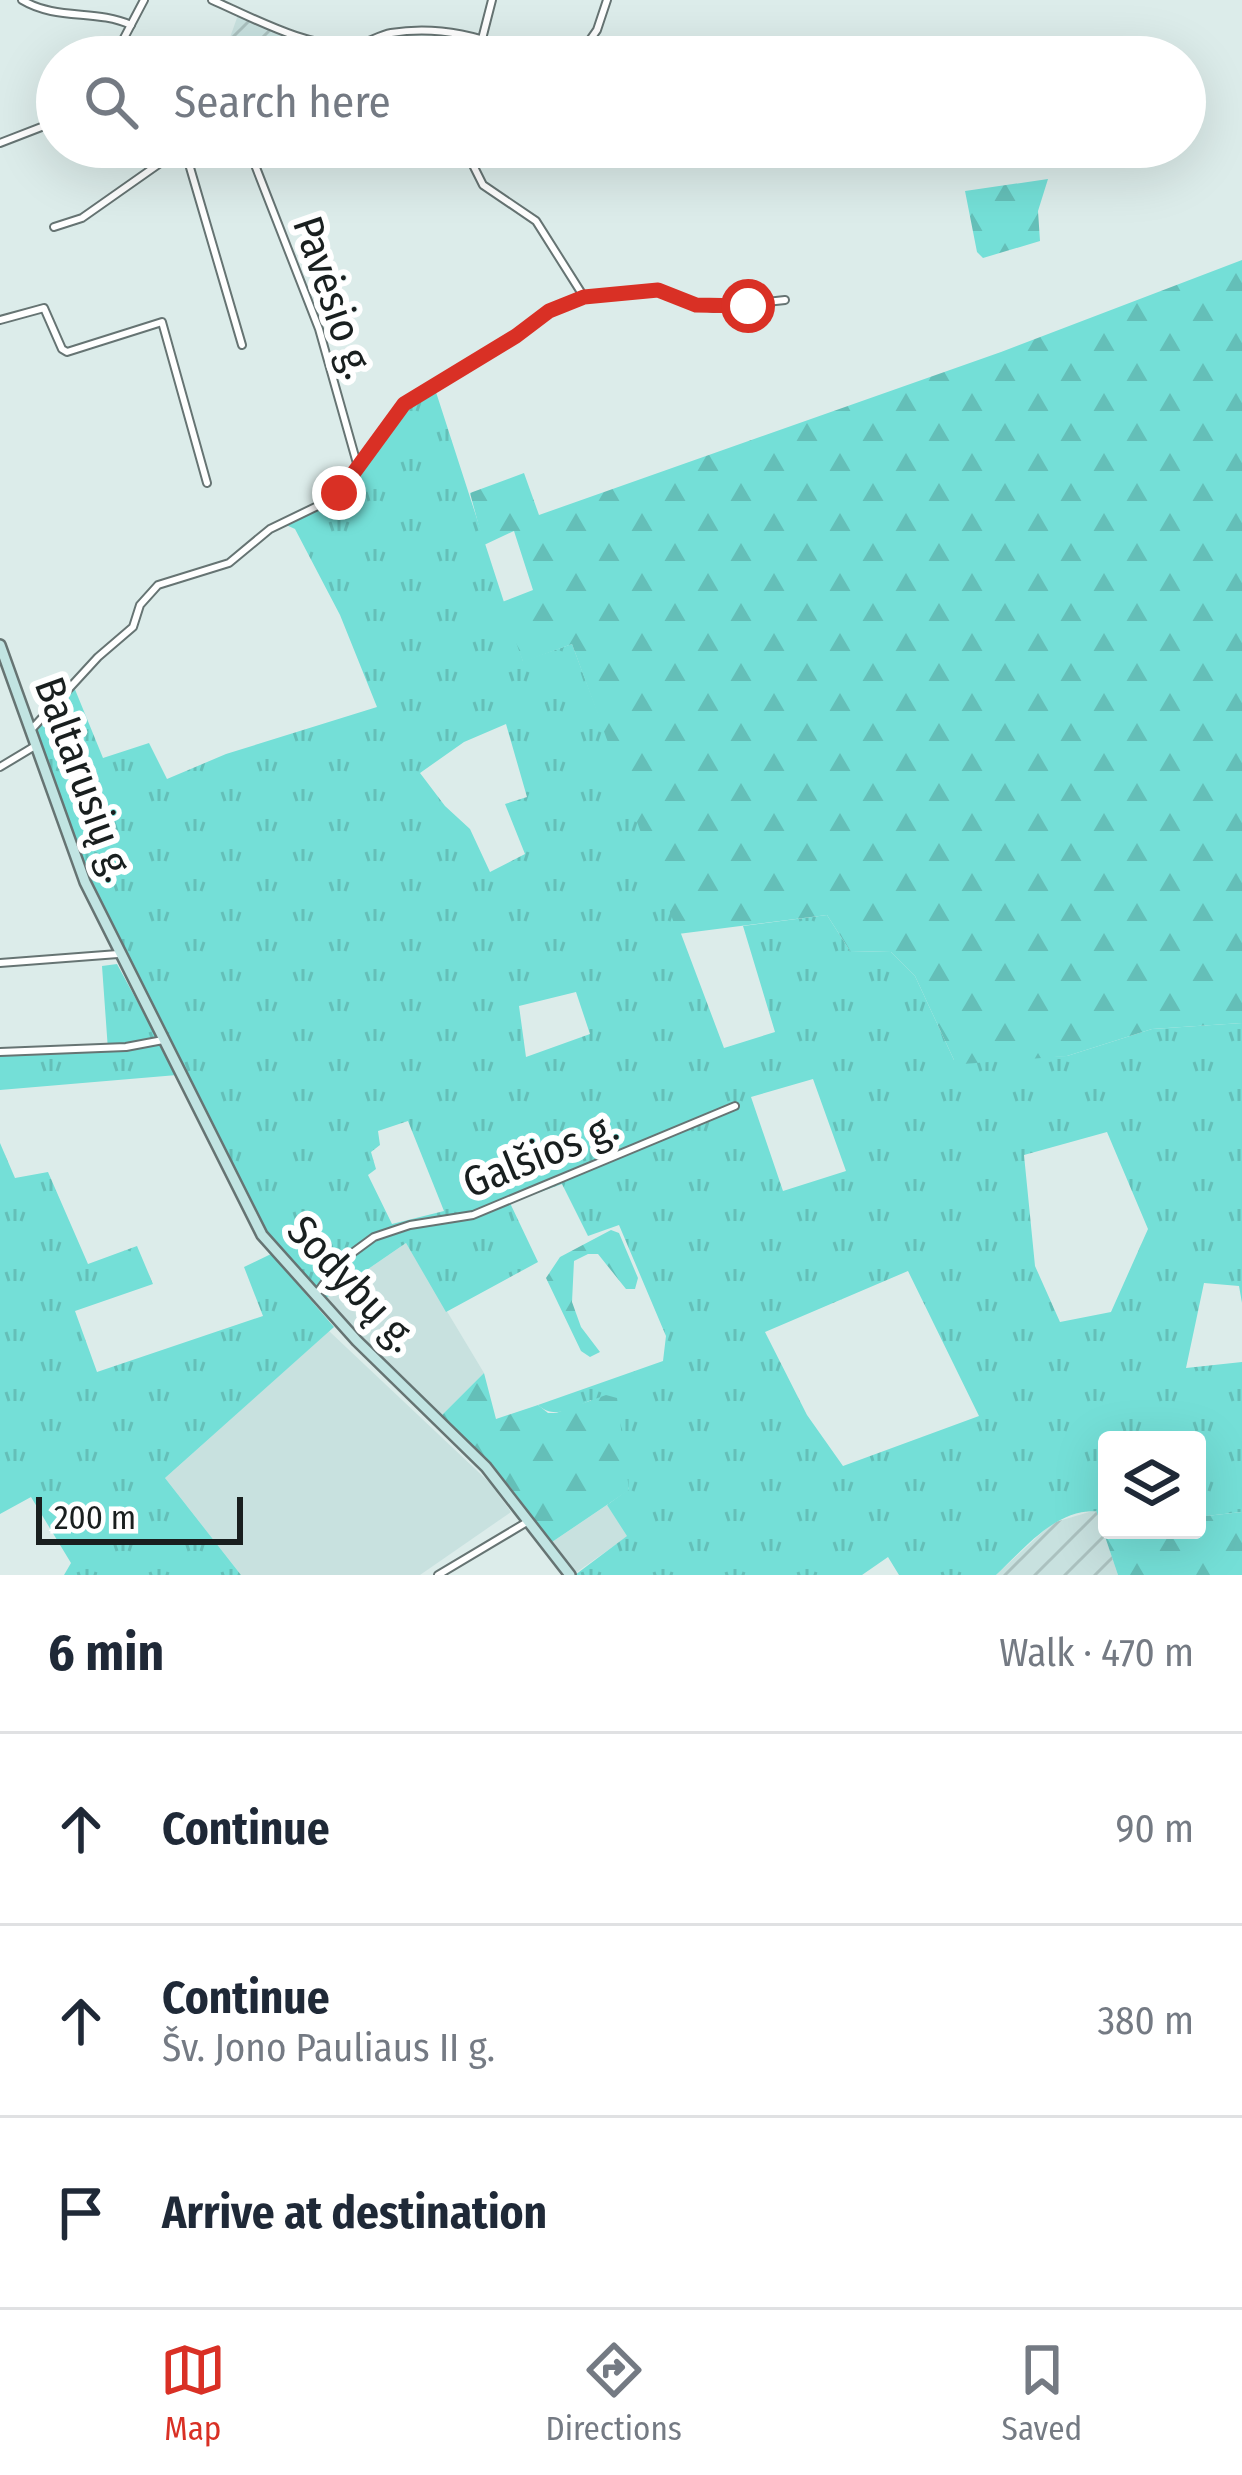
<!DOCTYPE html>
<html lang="en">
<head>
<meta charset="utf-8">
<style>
	:root { --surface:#fff; --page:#f6f6f7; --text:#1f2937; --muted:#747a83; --line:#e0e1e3; --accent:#d93025 }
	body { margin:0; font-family:"Fira Sans Condensed",sans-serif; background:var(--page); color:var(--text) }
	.controls { position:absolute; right:36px; bottom:36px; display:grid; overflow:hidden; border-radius:12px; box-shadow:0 12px 48px #0002 }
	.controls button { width:108px; height:108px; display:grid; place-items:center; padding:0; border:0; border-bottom:3px solid var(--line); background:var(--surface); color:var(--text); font:60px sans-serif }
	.scale { position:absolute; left:36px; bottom:30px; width:207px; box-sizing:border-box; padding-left:12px; border:6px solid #191f1f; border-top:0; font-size:33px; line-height:42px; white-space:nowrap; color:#191f1f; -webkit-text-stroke:9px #fff; paint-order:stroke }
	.stop { position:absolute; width:36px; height:36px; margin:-27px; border:9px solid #d93025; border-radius:50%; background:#fff }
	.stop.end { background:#d93025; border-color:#fff; box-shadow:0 3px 12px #0008 }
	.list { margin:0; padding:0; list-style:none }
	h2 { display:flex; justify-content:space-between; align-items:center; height:156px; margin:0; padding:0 48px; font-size:51px }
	h2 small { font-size:39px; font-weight:400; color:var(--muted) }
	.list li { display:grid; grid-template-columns:78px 1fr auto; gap:36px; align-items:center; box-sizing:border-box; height:192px; padding:0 48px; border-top:3px solid var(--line) }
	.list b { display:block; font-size:45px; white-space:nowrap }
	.list p { margin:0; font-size:39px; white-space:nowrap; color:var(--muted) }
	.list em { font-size:39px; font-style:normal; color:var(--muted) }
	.icon { flex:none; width:66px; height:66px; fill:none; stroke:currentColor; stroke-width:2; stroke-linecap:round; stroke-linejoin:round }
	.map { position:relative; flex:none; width:1242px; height:1575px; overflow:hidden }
	.search { position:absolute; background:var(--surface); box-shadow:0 12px 48px #0002; left:36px; right:36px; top:36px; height:132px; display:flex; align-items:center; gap:30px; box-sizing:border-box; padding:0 42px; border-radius:66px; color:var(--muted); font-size:45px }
	.sheet { height:732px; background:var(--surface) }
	nav { display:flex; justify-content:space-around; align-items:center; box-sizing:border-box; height:168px; border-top:3px solid var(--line); background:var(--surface); font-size:33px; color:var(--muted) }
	nav a { display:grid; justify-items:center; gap:6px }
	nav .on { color:var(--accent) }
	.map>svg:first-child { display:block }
	.built { fill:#c8e1df }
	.industrial { fill:url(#industrial-furrows) }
	.grass { fill:url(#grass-tufts); fill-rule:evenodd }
	.forest { fill:url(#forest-firs) }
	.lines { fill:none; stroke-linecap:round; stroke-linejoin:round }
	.street-casing { stroke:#667473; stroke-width:10 }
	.secondary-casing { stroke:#667473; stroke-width:14 }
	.street { stroke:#fff; stroke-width:6 }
	.secondary { stroke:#c1e4e2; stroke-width:9 }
	.route { stroke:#d93025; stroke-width:15 }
	.labels { text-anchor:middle; stroke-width:12; stroke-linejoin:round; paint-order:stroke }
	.street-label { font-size:42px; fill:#191f1f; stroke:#fff }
</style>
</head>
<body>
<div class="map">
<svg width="1242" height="1575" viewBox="0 0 1242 1575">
	<defs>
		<pattern id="industrial-furrows" width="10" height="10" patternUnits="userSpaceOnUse" patternTransform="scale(3)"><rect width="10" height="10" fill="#c8e1df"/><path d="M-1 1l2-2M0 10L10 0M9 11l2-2" fill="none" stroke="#abc1bf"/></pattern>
		<pattern id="grass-tufts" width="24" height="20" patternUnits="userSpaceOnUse" patternTransform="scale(3)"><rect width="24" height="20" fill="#74dfd7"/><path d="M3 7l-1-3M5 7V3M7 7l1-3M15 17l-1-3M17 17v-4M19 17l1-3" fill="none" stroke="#64bfb8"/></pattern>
		<pattern id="forest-firs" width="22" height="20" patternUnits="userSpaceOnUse" patternTransform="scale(3)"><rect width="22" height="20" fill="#74dfd7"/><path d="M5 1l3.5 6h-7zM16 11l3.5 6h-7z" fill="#64bfb8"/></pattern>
	</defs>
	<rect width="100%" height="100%" fill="#dcecea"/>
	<g class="built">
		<path d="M406,1243L484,1373L441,1416L323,1300Z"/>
		<path d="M329,1331L490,1483L511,1512L420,1575H241L165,1478Z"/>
		<path d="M607,1505L628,1536L574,1574L552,1542Z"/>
	</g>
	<g class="industrial">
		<path d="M238,15L296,39L356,50L354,57H223Z"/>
		<path d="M1096,1510L1118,1575H996L1052,1523Z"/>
	</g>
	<g class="grass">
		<path d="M435,389L523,661L572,644L724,1048L775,1032L743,926L827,915L850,951L891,952L915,976L954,1060L1067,1056L1152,1029L1242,1023V1303L1239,1286L1204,1283L1186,1368L1242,1362V1512L1197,1517V1440H1107V1513C1061,1502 1026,1547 996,1575H899L888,1557L862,1575H575L627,1536L607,1505L629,1489L591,1400C574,1408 554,1420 538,1405L663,1361L666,1336L619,1225L588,1236L562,1184L510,1203L538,1262L446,1312L406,1243L323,1300L271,1241L255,1215L96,895L35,730L74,687L103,758L149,743L167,779L226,754L377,707L340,615L295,529L284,524L334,501L402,410ZM506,724L527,797L505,804L525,854L490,872L470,829L445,806L420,773L464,742ZM576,992L590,1034L526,1057L519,1006ZM813,1079L846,1171L783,1191L751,1097ZM408,1121L444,1211L392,1224L368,1175L376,1169L371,1152L380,1145L378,1131ZM1107,1132L1148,1229L1111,1312L1060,1322L1035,1266L1024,1155ZM908,1271L979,1416L843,1466L807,1415L765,1332Z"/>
		<path d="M117,964L177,1075L0,1090V1056L108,1050L102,966Z"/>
		<path d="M0,1143L15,1178L48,1172L88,1264L137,1246L153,1284L75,1311L97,1372L263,1316L244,1267L271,1254L334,1327L165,1478L241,1575H64L71,1563L31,1497L0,1514Z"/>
	</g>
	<g class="forest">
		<path d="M1048,179L1038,211L1040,241L983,258L977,252L965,191Z"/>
		<path d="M1242,260V1023L1152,1029L1067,1056L963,1064L954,1060L915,976L891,952L850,951L827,915L678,934L572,644L523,662L502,602L533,590L514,531L484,545L470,493L524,473L539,515L1001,352Z"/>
		<path d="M611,1230L619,1233L638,1278L635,1289H626L598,1254H588L574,1261L572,1302L581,1327L600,1352L590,1357L581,1351L546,1278L560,1257Z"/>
		<path d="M484,1373L496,1419L538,1405L548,1413H556L606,1395L617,1398L629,1490L552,1542L510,1487L441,1416Z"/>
		<path d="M1096,1510L1107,1513V1530H1197V1517L1242,1512V1575H1118Z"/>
	</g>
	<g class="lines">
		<defs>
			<g id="street">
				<path d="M22,0C57,21 96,9 131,25"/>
				<path d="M212,0C251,17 313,51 356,45C366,44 379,35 391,33C440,25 484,37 529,57"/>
				<path d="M482,39L492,0"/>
				<path d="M362,46L393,57"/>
				<path d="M114,57L144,0"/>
				<path d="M578,57L597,30L607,0"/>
				<path d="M0,143L57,121"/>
				<path d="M184,147L242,345"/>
				<path d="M248,147L319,329L358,467"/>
				<path d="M464,147L483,185L536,221L584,297"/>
				<path d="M54,227L82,218L183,147"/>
				<path d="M0,320L44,308L62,349L67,352L162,322L207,483"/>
				<path d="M30,731L98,657L133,627L140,605L158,585L229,563L270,529L330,500L349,482L404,404L516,336L549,311L584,297L658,290L696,305L714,308L785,300"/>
				<path d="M0,767L35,746"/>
				<path d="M0,963L118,954"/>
				<path d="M0,1052L126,1047L163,1040"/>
				<path d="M317,1293L340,1262L374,1237L410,1225L473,1215L735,1106"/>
				<path d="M438,1575L527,1522"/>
			</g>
			<path id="secondary" d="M0,645L85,882L262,1235L357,1341L486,1467L570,1575"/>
		</defs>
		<use href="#street" class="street-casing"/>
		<use href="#secondary" class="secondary-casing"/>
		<use href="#street" class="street"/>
		<use href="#secondary" class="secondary"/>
	</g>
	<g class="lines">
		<path class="route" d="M339,493L404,404L516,336L549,311L584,297L658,290L696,305L748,306"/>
	</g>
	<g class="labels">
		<g class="street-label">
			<text transform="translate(334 297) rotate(71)" y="15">Pavėsio g.</text>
			<text transform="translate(85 779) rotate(70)" y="15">Baltarusių g.</text>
			<text transform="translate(540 1154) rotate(-22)" y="15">Galšios g.</text>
			<text transform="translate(353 1283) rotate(47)" y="15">Sodybų g.</text>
		</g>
	</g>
</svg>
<div class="controls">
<button><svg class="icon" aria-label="layers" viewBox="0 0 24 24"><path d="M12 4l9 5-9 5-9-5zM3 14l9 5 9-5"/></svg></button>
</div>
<div class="scale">200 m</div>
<div class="stop" style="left:748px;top:306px"></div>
<div class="stop end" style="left:339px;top:493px"></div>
<div class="search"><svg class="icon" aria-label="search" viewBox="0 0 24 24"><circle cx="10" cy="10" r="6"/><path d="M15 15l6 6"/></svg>Search here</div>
</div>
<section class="sheet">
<h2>6 min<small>Walk · 470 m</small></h2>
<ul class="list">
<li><svg class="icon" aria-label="ahead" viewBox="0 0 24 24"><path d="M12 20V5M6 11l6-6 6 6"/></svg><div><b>Continue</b></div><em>90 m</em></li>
<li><svg class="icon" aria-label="ahead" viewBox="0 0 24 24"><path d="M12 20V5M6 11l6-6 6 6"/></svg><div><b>Continue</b><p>Šv. Jono Pauliaus II g.</p></div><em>380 m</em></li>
<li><svg class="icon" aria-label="arrive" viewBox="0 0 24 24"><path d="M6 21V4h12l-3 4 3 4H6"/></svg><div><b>Arrive at destination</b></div></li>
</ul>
</section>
<nav>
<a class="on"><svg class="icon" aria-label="map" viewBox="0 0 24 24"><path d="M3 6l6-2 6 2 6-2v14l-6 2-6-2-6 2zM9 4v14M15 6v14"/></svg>Map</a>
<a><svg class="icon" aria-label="directions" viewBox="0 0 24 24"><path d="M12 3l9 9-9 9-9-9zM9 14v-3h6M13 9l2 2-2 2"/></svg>Directions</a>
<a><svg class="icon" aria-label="saved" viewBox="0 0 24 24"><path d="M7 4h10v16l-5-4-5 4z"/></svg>Saved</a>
</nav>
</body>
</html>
